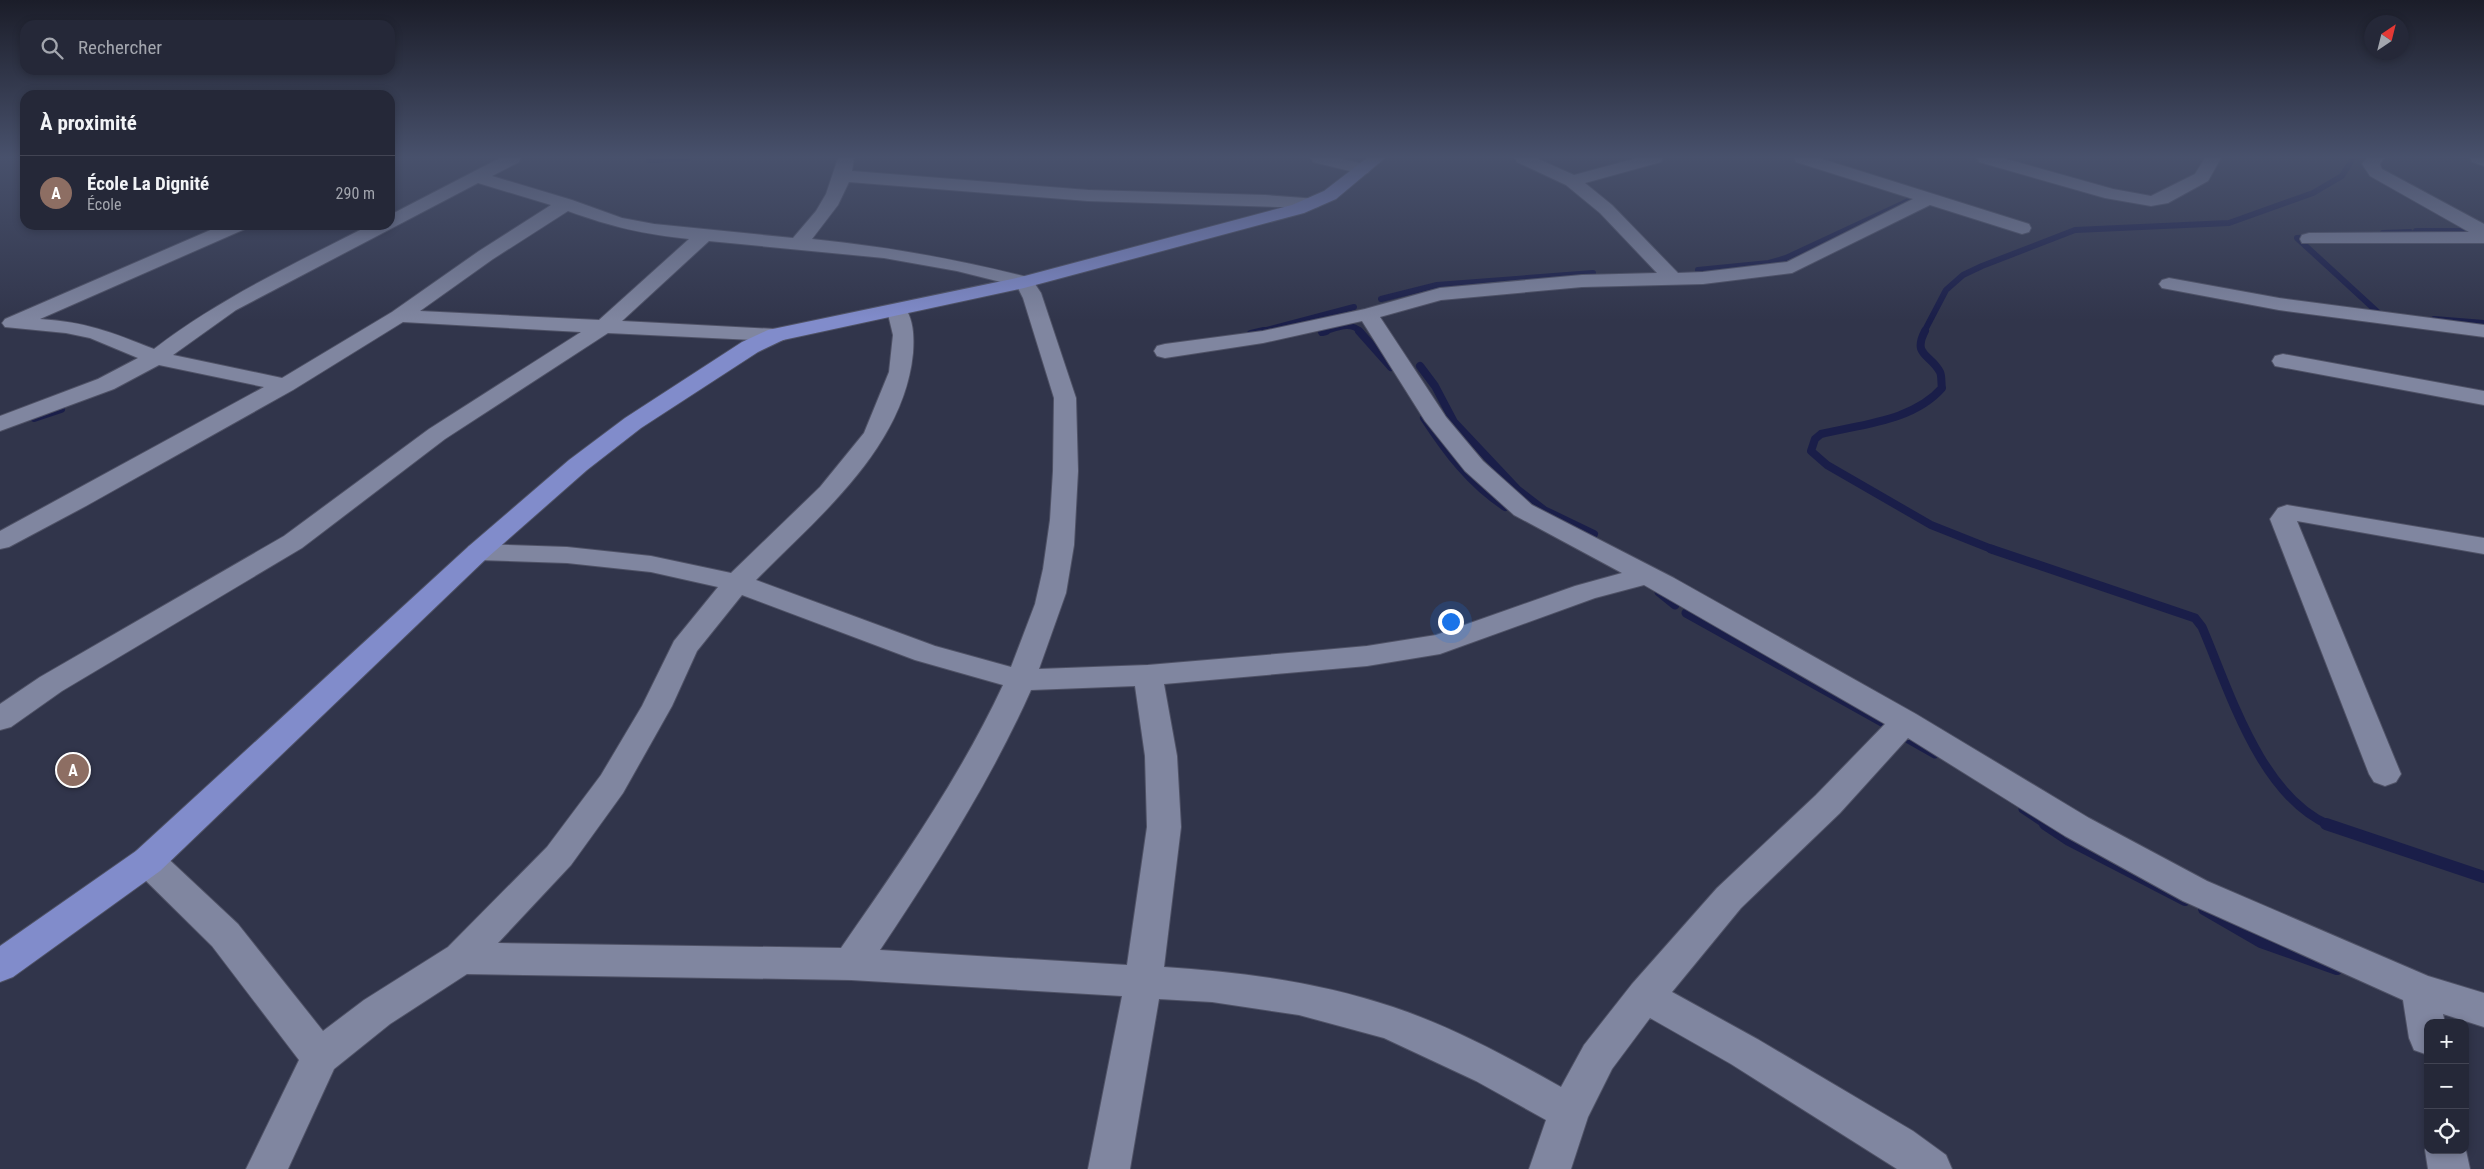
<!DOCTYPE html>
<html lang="fr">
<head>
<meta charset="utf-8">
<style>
	:root { --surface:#252838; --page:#313443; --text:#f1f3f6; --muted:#a3a6ae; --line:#424453; --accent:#ea580c }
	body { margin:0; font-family:"Roboto Condensed",sans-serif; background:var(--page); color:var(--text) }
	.controls { position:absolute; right:15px; bottom:15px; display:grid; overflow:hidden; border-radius:10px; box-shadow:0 2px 8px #0003 }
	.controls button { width:45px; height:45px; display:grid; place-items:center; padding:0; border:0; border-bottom:1px solid var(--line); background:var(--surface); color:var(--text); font:25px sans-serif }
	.compass { position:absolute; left:2364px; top:15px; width:45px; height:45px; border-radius:50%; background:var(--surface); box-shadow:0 2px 8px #0003; rotate:35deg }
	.you { position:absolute; left:1450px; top:621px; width:18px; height:18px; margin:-12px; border:4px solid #fff; border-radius:50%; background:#1a73e8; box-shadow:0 0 0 8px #1a73e833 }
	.badge { display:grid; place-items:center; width:32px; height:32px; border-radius:50%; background:var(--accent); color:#fff; font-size:16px; font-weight:700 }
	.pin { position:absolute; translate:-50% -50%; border:2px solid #fff; box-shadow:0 1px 5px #0006 }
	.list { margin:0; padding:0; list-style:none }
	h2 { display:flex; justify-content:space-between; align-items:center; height:65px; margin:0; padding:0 20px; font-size:21px }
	h2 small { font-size:16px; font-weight:400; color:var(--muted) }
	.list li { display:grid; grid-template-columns:32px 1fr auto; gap:15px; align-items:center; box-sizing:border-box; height:75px; padding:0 20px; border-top:1px solid var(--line) }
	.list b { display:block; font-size:19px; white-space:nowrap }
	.list p { margin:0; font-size:16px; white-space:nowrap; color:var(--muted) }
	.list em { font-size:16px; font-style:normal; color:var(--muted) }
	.icon { flex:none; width:28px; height:28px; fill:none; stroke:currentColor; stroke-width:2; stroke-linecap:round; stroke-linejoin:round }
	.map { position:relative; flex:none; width:2484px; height:1169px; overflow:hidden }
	.search { position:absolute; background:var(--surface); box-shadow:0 2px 8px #0003; left:20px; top:20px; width:375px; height:55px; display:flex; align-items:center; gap:12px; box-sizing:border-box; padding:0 18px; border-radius:15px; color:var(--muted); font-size:19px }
	.panel { position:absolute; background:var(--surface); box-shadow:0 2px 8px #0003; left:20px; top:90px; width:375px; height:140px; border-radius:15px }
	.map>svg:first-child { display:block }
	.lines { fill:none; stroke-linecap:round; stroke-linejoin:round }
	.stream-far3 { stroke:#1a1e49; stroke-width:6 }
	.stream-far2 { stroke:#1a1e49; stroke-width:8 }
	.stream-far1 { stroke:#1a1e49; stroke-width:9 }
	.stream { stroke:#1a1e49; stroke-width:12 }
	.minor-casing { stroke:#4f5266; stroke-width:2 }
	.major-casing { stroke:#4f5266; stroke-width:2 }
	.minor { fill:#8086a0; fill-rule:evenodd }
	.major { fill:#818ccb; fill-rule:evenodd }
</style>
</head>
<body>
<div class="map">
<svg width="2484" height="1169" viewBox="0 0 2484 1169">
	<rect width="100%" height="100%" fill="#31354b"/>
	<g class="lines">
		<g class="stream-far3">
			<path d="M649,160L688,158"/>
			<path d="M2416,231H2479"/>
			<path d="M2383,233L2410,232"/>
			<path d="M2313,237L2297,238L2383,317"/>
			<path d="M1698,270L1769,263L1786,258L1915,198L1907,195"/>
			<path d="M1381,299L1437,285L1593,273"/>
			<path d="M2434,319L2484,323"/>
			<path d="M1259,332L1354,307"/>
			<path d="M1322,332C1335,329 1350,320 1361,332"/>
			<path d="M1924,332L1946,290L1963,275L1982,266L2075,230L2229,223L2313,193L2342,176L2353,158"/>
		</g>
		<g class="stream-far2">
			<path d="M1359,331L1391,367"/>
			<path d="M1925,331C1912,356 1931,354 1940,372C1942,376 1941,384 1942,388C1913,421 1862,424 1821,434L1815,439L1811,451L1827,465L1931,525L1994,550"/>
			<path d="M1322,332L1326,331"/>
			<path d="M1251,334L1264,331"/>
			<path d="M1420,366L1435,386L1454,422L1518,490L1544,510L1594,534L1591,538"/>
			<path d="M34,418L61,409"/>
			<path d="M1424,418C1447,453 1470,484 1505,507"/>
		</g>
		<g class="stream-far1">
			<path d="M1991,549L2195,618L2202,627C2230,692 2260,795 2329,825"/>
			<path d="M1659,592L1675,605"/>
			<path d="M1686,613L1882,722"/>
			<path d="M1905,737L1935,754"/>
			<path d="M2023,809L2047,825"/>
		</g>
		<g class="stream">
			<path d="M2045,824L2069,840L2185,900"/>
			<path d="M2326,824L2484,877"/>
			<path d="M2204,909L2261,942L2337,969"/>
		</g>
		<defs>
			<g id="minor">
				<path d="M500,158H521L519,162L492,176L572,200L622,218L654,224L793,238L816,211L826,194L838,158H854L852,171L1088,190L1265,195L1318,199L1321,203L1318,207L1312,208L1088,201L849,182L838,205L812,239C889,247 957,259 1031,278L1041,293L1076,398L1078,471L1074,545L1066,593L1039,669L1148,665L1312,651L1367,646L1436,635L1575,586L1622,573L1514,515L1465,471L1425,421L1362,321L1263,343L1165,358L1157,356L1154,351L1157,346L1165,344L1263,331L1365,309L1440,288L1582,275L1657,273L1600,213L1566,185L1517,162L1515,158H1536L1574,175L1637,158H1663L1661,162L1585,183L1612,205L1678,273L1703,272L1787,262L1913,199L1796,162L1794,158H1819L2029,224L2031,228L2029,232L2022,234L1930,205L1792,273L1703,284L1582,287L1441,300L1380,317L1446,417L1483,461L1532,505L1674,578L1916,714L2089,818L2207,881L2428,976L2484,993V1027L2443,1014L2445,1023H2428V1055L2414,1050L2409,1038L2403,1000L2183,901L2065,836L1908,738L1840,813L1741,908L1672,992L1759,1040L1913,1131L1946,1155L1952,1169H1897L1731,1064L1650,1018L1612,1069L1588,1117L1571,1169H1529L1546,1120L1476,1081L1384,1038L1299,1015L1212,1002L1159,999L1130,1169H1088L1122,996L851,980L467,974L390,1024L334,1069L288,1169H246L299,1060L212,946L136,871L131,861L136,851L148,847L160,851L238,924L323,1031L364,1000L448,947L547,847L601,775L642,706L674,641L718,587L651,572L567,563L478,560L469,558L465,552L469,546L478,544L567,547L651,556L731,573L820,487L864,433L889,372L893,335L887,310L890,306L897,304L904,306C914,320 914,337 913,353C904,448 818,517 756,580L935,646L1011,667L1035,604L1043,569L1050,520L1053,471L1054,398L1023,298L1017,286L957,271L884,258L709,241L622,321L776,329L784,330L787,335L784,340L776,341L608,333L445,439L302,548L62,691L11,727L0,730V704L40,677L284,536L429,429L581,332L403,322L293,390L86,506L9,547L0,549V531L264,387L159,365L114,389L0,431V416L98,379L138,358L90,338L66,333L5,327L2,323L5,319L222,225H247L245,229L40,319C86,322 111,332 154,349C220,298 296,263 370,225H390V215ZM478,183L551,205L479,251L392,312L282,378L173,355L236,310ZM568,211C612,227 643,234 689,239L599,320L420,311L493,259ZM1644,585L1885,724L1816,795L1717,888L1632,984L1584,1045L1561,1087C1508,1057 1450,1026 1393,1007C1319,982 1241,972 1164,967L1181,827L1177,756L1164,684L1367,666L1440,654L1595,598ZM742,595L915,660L1003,685C959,779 900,863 841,948L498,943L571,865L623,793L672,706L697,651ZM1135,686L1145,756L1147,827L1127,965L880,950C936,866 990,782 1031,690Z"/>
				<path d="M1311,158H1338L1368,165L1371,169L1368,173L1362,174L1313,162Z"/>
				<path d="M1977,158H2003L2113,189L2151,196L2195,174L2205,158H2221L2208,181L2168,203L2151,206L2105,198L1979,162Z"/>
				<path d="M2367,158H2384L2380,164L2382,169L2484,224V243H2302L2300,239L2302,235L2309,233L2469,232L2370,176L2362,164Z"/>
				<path d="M2470,158H2484V166L2472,162Z"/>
				<path d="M2169,278L2279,298L2484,325V337L2279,310L2162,288L2159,284L2162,280Z"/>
				<path d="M2283,354L2484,391V405L2275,366L2272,361L2275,356Z"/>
				<path d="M2287,505L2484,538V554L2297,521L2401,774L2396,782L2385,786L2374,782L2369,774L2270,519L2278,508Z"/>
				<path d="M2428,1144V1150H2465V1146L2470,1169H2428L2425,1150Z"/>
			</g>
			<path id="major" d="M1367,158H1385L1336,199L1304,213L1024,288L783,340L758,352L641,428L587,470L487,558L160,871L13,977L0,982V946L136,851L469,546L569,460L625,418L742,342L768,330L1021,277L1292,205L1324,191Z"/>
		</defs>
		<use href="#minor" class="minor-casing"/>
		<use href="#major" class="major-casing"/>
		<use href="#minor" class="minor"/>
		<use href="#major" class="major"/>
	</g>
	<linearGradient id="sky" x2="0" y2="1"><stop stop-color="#1b1d29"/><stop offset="0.49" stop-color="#48516c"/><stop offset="1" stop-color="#48516c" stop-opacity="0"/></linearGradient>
	<rect width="2484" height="321" fill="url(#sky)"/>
</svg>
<div class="controls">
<button>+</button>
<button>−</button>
<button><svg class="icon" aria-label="locate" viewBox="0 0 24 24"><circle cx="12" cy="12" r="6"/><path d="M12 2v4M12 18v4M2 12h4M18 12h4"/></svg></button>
</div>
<svg class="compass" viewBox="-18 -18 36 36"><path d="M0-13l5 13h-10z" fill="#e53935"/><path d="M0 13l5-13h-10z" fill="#a3a6ae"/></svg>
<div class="you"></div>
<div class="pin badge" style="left:73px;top:770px;background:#8d6e63">A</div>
<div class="search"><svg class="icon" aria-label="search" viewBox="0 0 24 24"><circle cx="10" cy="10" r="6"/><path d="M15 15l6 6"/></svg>Rechercher</div>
<section class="panel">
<h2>À proximité<small></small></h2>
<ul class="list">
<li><span class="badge" style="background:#8d6e63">A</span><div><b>École La Dignité</b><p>École</p></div><em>290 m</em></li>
</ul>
</section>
</div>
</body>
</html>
